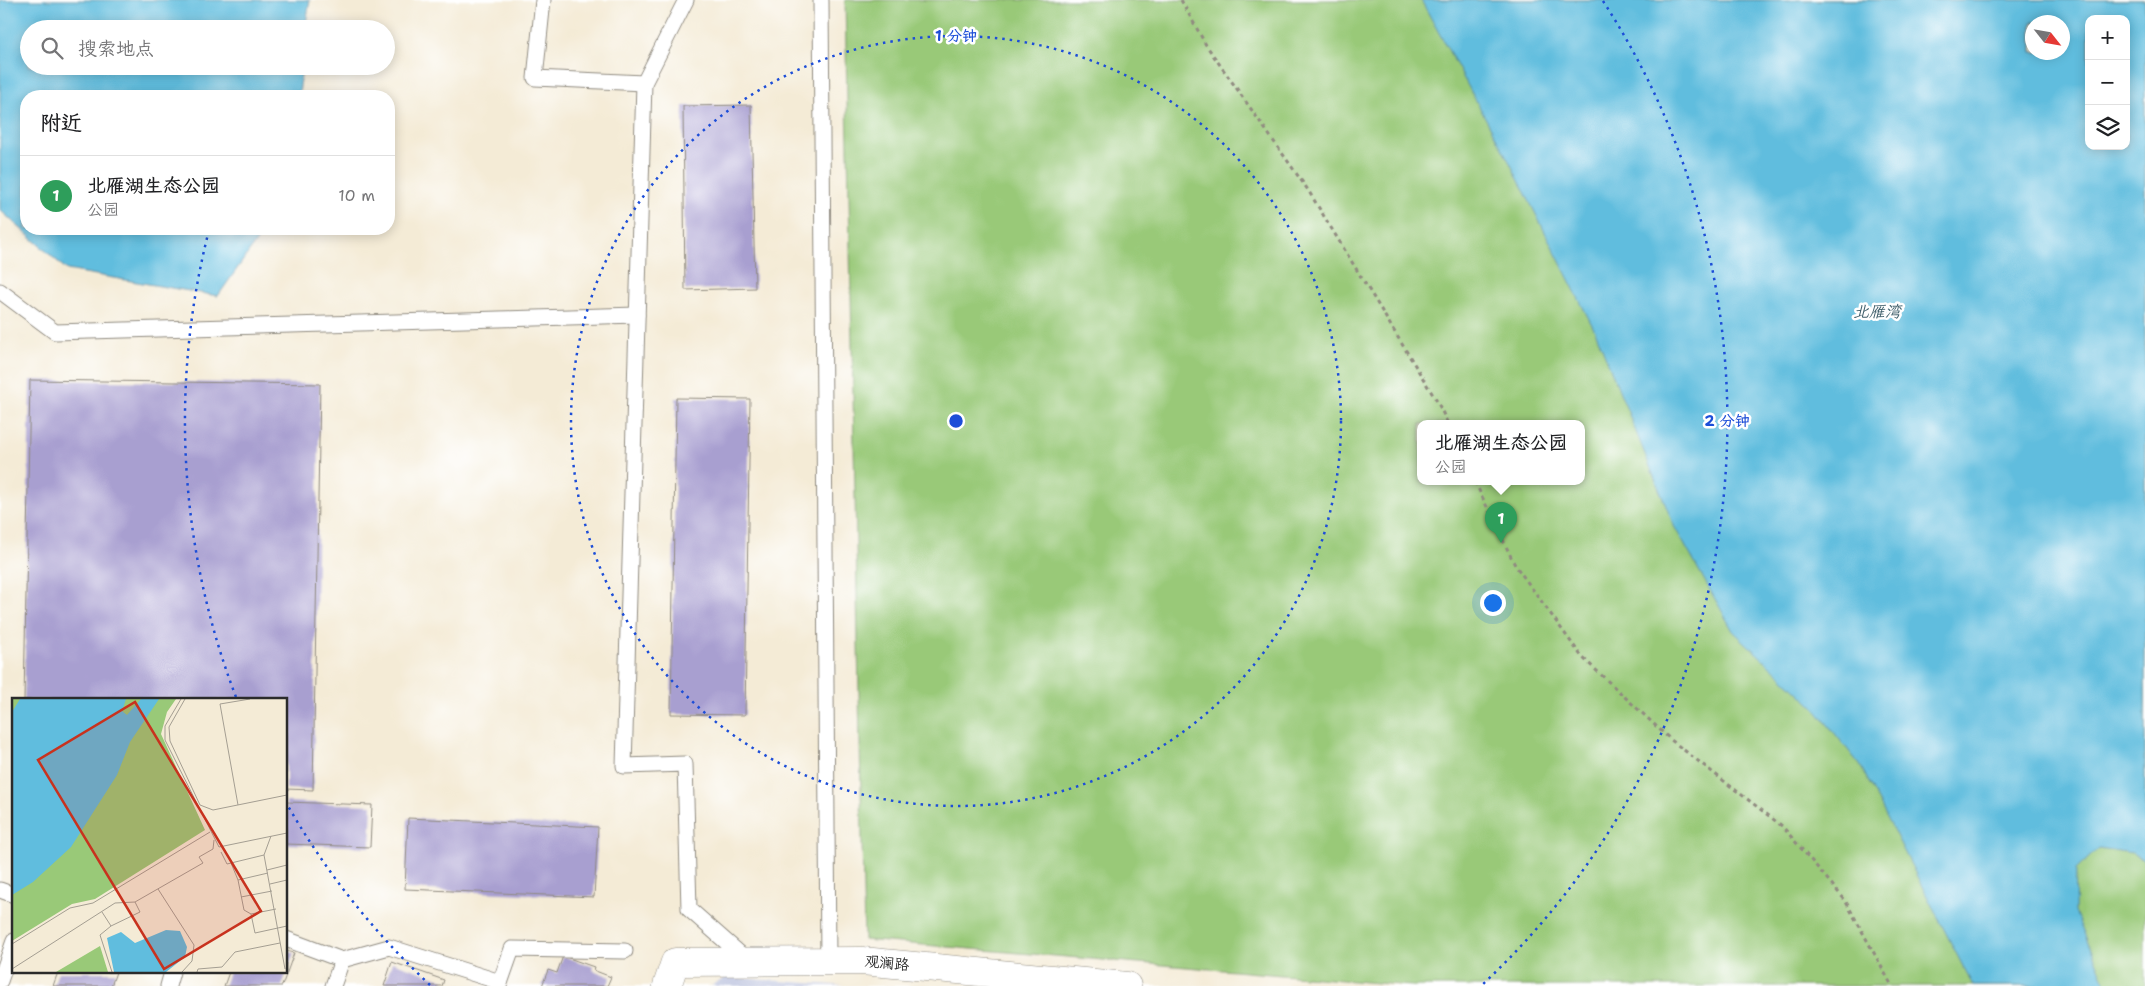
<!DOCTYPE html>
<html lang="zh">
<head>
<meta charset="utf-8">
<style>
	:root { --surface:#fff; --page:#f6f6f6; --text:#202124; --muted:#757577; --line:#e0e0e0; --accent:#c8321e }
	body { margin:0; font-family:"Shantell Sans","LXGW WenKai TC",sans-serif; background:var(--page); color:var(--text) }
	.controls { position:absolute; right:15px; top:15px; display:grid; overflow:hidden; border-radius:10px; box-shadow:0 2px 12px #0003 }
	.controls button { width:45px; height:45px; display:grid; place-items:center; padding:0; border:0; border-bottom:1px solid var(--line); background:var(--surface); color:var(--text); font:25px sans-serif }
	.compass { position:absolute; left:2025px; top:15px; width:45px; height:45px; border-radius:50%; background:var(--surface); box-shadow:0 2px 12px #0003; rotate:121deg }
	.you { position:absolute; left:1492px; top:602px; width:18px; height:18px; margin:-12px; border:4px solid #fff; border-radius:50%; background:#1a73e8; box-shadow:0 0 0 8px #1a73e833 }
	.badge { display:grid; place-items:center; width:32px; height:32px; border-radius:50%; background:var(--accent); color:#fff; font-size:16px; font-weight:700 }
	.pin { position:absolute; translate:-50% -41px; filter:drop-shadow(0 1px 2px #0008) }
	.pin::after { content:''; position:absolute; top:26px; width:18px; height:15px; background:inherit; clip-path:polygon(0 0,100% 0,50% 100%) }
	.popup { position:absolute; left:1417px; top:420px; width:168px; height:65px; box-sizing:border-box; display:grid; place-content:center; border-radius:10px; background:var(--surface); filter:drop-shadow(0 1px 4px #0005); font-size:16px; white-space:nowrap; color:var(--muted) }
	.popup b { font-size:19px; color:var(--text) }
	.popup::after { content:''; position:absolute; left:50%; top:100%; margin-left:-10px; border:10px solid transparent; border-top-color:var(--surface) }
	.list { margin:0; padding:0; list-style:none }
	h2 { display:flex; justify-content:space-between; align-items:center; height:65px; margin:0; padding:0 20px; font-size:21px }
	h2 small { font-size:16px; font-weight:400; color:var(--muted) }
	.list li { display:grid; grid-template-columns:32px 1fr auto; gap:15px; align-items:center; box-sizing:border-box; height:80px; padding:0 20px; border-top:1px solid var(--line) }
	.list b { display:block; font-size:19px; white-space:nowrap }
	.list p { margin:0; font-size:16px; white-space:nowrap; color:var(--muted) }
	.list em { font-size:16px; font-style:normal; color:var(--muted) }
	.icon { flex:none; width:28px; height:28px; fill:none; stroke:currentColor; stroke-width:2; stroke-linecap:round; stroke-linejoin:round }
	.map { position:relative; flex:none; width:2145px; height:986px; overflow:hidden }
	.search { position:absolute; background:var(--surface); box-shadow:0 2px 12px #0003; left:20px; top:20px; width:375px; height:55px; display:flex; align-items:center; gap:12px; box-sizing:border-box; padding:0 18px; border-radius:28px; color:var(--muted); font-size:19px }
	.panel { position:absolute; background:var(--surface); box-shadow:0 2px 12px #0003; left:20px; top:90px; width:375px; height:145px; border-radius:20px }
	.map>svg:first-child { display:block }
	.industrial { fill:#bcc3de }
	.green { fill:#99c978; stroke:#627a52; fill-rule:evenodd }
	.water { fill:#60bdde; stroke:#467484; fill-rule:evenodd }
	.building { fill:#a89fd0 }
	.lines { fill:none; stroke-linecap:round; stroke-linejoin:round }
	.service-casing { stroke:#908b80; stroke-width:17 }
	.tertiary-casing { stroke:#908b80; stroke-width:29 }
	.path { stroke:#908b80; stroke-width:3; stroke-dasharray:4 4; stroke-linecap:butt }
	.service { stroke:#fff; stroke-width:15 }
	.tertiary { stroke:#fff; stroke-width:28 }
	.ring { fill:none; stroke:#1d4ed8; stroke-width:2.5; stroke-dasharray:2.5 5 }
	.labels { text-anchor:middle; stroke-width:5; stroke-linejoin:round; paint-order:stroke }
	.street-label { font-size:15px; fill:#2b2b2b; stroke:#fff }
	.water-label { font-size:16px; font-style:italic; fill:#3e5e6a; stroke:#fff }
	.inset-road { fill:none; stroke:#a49e92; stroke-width:1 }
	.view { fill:#c8321e; fill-opacity:0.15; stroke:#c8321e; stroke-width:2.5 }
	.inset-edge { fill:none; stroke:#2b2b2b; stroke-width:2.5 }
	.centre { fill:#1d4ed8; stroke:#fff; stroke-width:2.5 }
	.ring-label { font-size:15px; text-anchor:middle; font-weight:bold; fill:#1d4ed8; stroke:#fff; stroke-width:5; stroke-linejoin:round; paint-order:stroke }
</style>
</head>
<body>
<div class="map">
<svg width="2145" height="986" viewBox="0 0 2145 986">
	<rect width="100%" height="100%" fill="#fff"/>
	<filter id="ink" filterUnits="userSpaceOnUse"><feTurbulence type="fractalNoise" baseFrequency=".02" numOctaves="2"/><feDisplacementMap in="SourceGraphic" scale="10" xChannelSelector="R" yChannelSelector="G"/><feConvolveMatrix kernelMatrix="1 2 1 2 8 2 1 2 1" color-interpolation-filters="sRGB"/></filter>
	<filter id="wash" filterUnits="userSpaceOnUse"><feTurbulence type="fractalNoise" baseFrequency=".0096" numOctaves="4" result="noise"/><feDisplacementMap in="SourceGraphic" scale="20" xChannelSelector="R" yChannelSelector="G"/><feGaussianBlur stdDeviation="1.12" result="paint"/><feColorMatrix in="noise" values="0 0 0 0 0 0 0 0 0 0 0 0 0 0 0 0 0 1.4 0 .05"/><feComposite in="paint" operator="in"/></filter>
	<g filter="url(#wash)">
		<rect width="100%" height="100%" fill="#f4ebd6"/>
		<path class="industrial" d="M727,977L845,986H711Z"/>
		<path class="green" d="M845,0H2145V986H1413L864,940ZM2089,19H2126V146H2089ZM2032,22H2062V52H2032ZM1421,424H1581V482H1421Z"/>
		<g class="water">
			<path d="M0,0H310L305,29H29V66H302L299,96H26V229H265L218,296L67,270L0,210Z"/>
			<path d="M1421,0H2145V861L2132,853L2099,848L2076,870L2075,912L2107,986H1973L1860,765L1813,706L1733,631L1674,526L1596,333L1510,163ZM2089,19H2126V146H2089ZM2032,22H2062V52H2032Z"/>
		</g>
		<g id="blocks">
			<g class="building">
				<path d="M751,105L755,288L685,290L683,106Z"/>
				<path d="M30,380L320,384L313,790L286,789V700H24Z"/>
				<path d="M676,398L750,399L745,715L671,714Z"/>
				<path d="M286,802L372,805L370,847L286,844Z"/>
				<path d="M408,818L598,827L594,897L405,889Z"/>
				<path d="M286,951L294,953L282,986H224L229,972H286Z"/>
				<path d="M563,956L594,967L593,970L611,977L607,986H542L548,970L557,973Z"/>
				<path d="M392,962L444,980L442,986H384Z"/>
				<path d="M58,972H116L111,986H53Z"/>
			</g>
		</g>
	</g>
	<g filter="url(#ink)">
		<use href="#blocks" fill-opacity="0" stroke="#908b80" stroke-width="1"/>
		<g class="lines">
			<defs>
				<g id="service">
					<path d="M543,0L535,78L644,83"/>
					<path d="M686,0L644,83L624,766L685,764L689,909L748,961"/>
					<path d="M821,0L828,961"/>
					<path d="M0,291L55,332L637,315"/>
					<path d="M0,890L14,895"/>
					<path d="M286,939L342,960"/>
					<path d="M0,981L14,941"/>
					<path d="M168,986L172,972"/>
					<path d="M333,986L342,960L389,947L500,982"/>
					<path d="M499,986L512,949L625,951"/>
				</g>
				<path id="tertiary" d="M667,986L675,962L862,961L1127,986"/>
			</defs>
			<use href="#service" class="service-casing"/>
			<use href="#tertiary" class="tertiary-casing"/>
			<g class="path">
				<path d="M1181,0L1206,45L1308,190L1438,403L1448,424"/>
				<path d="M1475,482L1515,565L1582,657L1671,740L1782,826L1845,900L1892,986"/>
			</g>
			<use href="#service" class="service"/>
			<use href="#tertiary" class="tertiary"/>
		</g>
	</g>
	<g class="ring">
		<circle cx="956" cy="421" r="385"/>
		<path d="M430 985A771 771 0 0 1 288 806M236 697A771 771 0 0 1 208 234M1603 1A771 771 0 0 1 1482 985"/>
	</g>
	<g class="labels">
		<g class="street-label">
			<text transform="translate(887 963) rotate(5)" y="5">观澜路</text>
		</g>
		<g class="water-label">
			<text x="1877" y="317">北雁湾</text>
		</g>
	</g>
	<g transform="translate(12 698)">
		<rect width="275" height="275" fill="#f4ebd6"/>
		<path d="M0,1H164L155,14L149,36L193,132L83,201L60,206L0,243ZM88,248L96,274H44Z" fill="#99c978"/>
		<path d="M8,1H114L110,13L115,17L129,1H147L118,44L105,77L59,149L21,184L0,197V14ZM154,232L168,233L175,249L173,259L154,274H102L95,240L109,234L123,245Z" fill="#60bdde"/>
		<path class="inset-road" d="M169,1L153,28V42L207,149L275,135M173,1L157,29L158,43L188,107L201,112L275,97M226,107L208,6L238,1M259,138L252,157L273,271M209,154L215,166L252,157M219,165L226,182L256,175M255,172L275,167M226,182L232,212L239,216L264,211M258,186L275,182M146,191L182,247L180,263L170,274M229,199L260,193M90,214L99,228L88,237L100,274M239,216L243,235L275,228M99,228L128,214L123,204M0,246L58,210L81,205L198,134M0,271L103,205L123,204L191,165L187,159L201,151L202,142M185,274L186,271L210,269L223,254L268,245"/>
		<path class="view" d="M123,4L249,213L152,271L26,62Z"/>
		<rect width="275" height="275" class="inset-edge"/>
	</g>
	<circle cx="956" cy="421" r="8" class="centre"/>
	<g class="ring-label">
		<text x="956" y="41">1 分钟</text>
		<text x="1727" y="426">2 分钟</text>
	</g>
</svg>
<div class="controls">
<button>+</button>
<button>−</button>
<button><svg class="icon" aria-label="layers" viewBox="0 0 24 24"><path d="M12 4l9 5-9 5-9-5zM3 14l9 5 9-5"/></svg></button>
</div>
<svg class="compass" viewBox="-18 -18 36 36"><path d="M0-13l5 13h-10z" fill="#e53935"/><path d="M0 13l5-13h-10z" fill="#757577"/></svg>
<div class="you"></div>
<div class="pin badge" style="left:1501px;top:543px;background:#2e9e5b">1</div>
<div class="popup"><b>北雁湖生态公园</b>公园</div>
<div class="search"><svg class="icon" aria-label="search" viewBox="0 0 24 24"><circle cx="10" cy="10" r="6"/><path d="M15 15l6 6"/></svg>搜索地点</div>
<section class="panel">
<h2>附近<small></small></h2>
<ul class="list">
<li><span class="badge" style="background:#2e9e5b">1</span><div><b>北雁湖生态公园</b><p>公园</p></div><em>10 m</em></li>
</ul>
</section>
</div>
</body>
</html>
